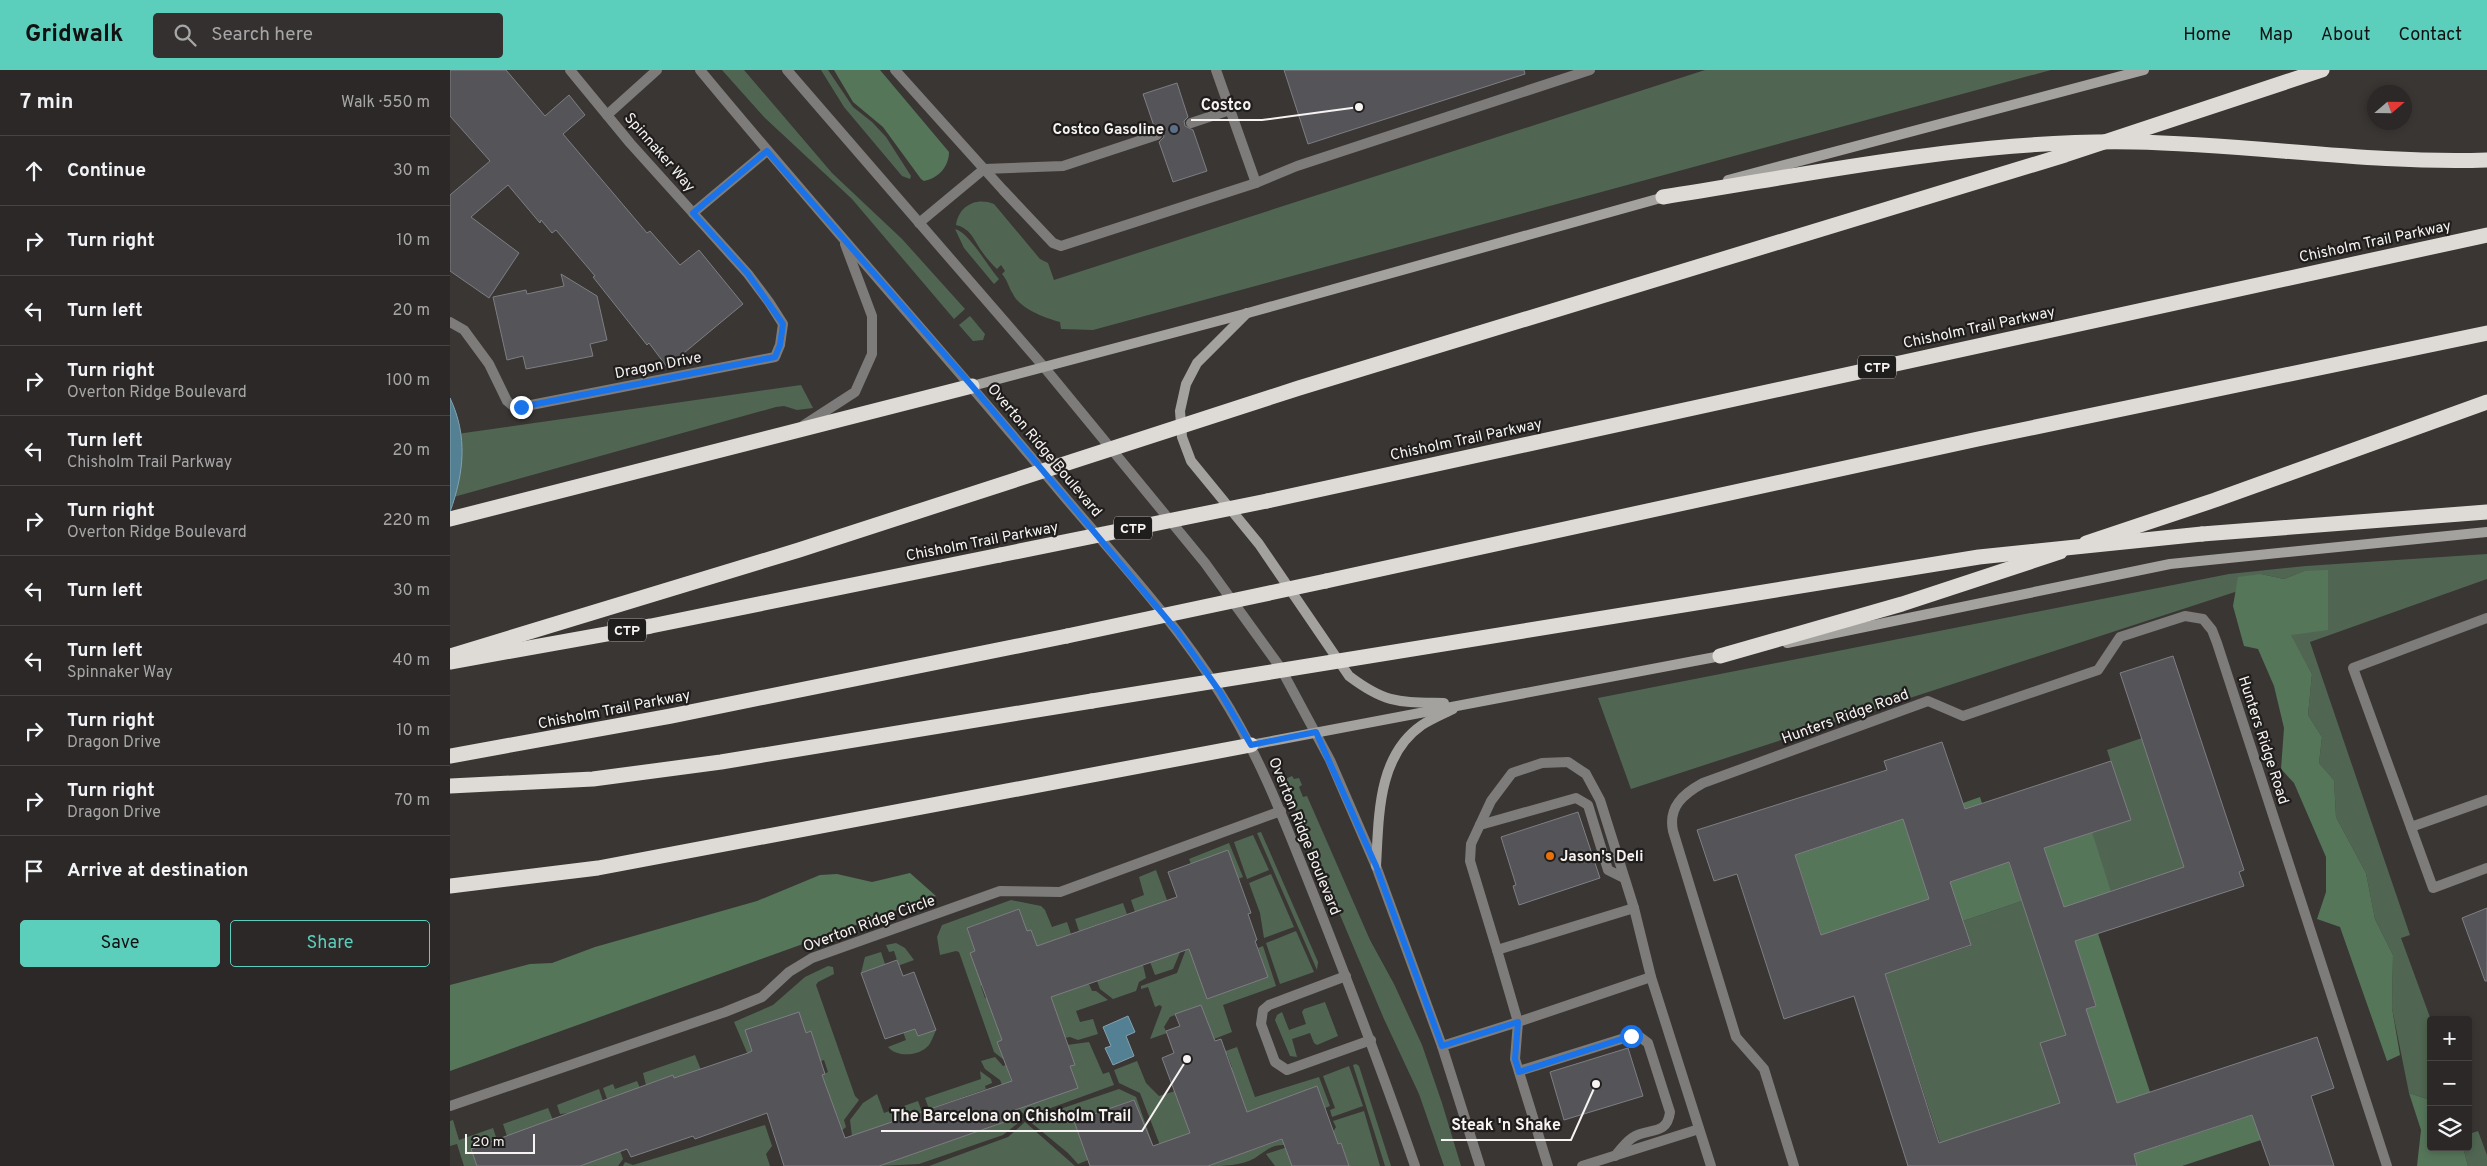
<!DOCTYPE html>
<html lang="en">
<head>
<meta charset="utf-8">
<style>
	:root { --surface:#2c2827; --page:#34302f; --text:#f1f3f6; --muted:#a6a6a7; --line:#484444; --accent:#5bcebc }
	body { margin:0; font-family:Overpass,sans-serif; background:var(--page); color:var(--text) }
	.controls { position:absolute; right:15px; bottom:15px; display:grid; overflow:hidden; border-radius:5px; box-shadow:0 2px 8px #0003 }
	.controls button { width:45px; height:45px; display:grid; place-items:center; padding:0; border:0; border-bottom:1px solid var(--line); background:var(--surface); color:var(--text); font:25px sans-serif }
	.compass { position:absolute; left:1917px; top:15px; width:45px; height:45px; border-radius:50%; background:var(--surface); box-shadow:0 2px 8px #0003; rotate:70deg }
	.scale { position:absolute; left:15px; bottom:12px; width:70px; box-sizing:border-box; padding-left:5px; border:2px solid #f6f3f2; border-top:0; font-size:14px; line-height:18px; white-space:nowrap; color:#f6f3f2; -webkit-text-stroke:4px #201e1d; paint-order:stroke }
	.stop { position:absolute; width:15px; height:15px; margin:-11px; border:4px solid #1a73e8; border-radius:50%; background:#fff }
	.stop.end { background:#1a73e8; border-color:#fff; box-shadow:0 1px 5px #0008 }
	.list { margin:0; padding:0; list-style:none }
	h2 { display:flex; justify-content:space-between; align-items:center; height:65px; margin:0; padding:0 20px; font-size:21px }
	h2 small { font-size:16px; font-weight:400; color:var(--muted) }
	.list li { display:grid; grid-template-columns:32px 1fr auto; gap:15px; align-items:center; box-sizing:border-box; height:70px; padding:0 20px; border-top:1px solid var(--line) }
	.list b { display:block; font-size:19px; white-space:nowrap }
	.list p { margin:0; font-size:16px; white-space:nowrap; color:var(--muted) }
	.list em { font-size:16px; font-style:normal; color:var(--muted) }
	.actions { display:flex; gap:10px; padding:15px 20px }
	.actions a { flex:1; padding:11px 0; border:1px solid var(--accent); border-radius:5px; text-align:center; font-size:18px; color:var(--accent) }
	.actions .main { background:var(--accent); color:#111 }
	.icon { flex:none; width:28px; height:28px; fill:none; stroke:currentColor; stroke-width:2; stroke-linecap:round; stroke-linejoin:round }
	.map { position:relative; flex:none; width:2037px; height:1096px; overflow:hidden }
	header { display:flex; align-items:center; gap:30px; box-sizing:border-box; height:70px; padding:0 25px; background:var(--accent); color:#111 }
	header strong { font-size:24px }
	nav { display:flex; gap:28px; margin-inline-start:auto; font-size:18px }
	.search { width:350px; height:45px; background:var(--page); display:flex; align-items:center; gap:12px; box-sizing:border-box; padding:0 18px; border-radius:5px; color:var(--muted); font-size:19px }
	main { display:flex }
	aside { flex:1; background:var(--surface) }
	.map>svg:first-child { display:block }
	.green { fill:#506652 }
	.forest { fill:#56765a }
	.water { fill:#538093; stroke:#84a2b0 }
	.building { fill:#555559; stroke:#7e7e83; fill-rule:evenodd }
	.lines { fill:none; stroke-linecap:round; stroke-linejoin:round }
	.service { stroke:#7d7c7a; stroke-width:10 }
	.tertiary { stroke:#7d7c7a; stroke-width:10 }
	.secondary { stroke:#a4a29f; stroke-width:10 }
	.motorway { stroke:#dedad6; stroke-width:15 }
	.motorway-bridge { stroke:#dedad6; stroke-width:15 }
	.route { stroke:#1a73e8; stroke-width:6 }
	.service-dot { fill:#5c6f8a; stroke:#201e1d; stroke-width:2 }
	.food-dot { fill:#e8710a; stroke:#201e1d; stroke-width:2 }
	.labels { text-anchor:middle; stroke-width:4.5; stroke-linejoin:round; paint-order:stroke }
	.shield { fill:#201e1d; stroke:#b6b3b2; stroke-width:1 }
	.shield-label { font-size:14px; font-weight:bold; fill:#f6f3f2 }
	.poi-label { font-size:15px; font-weight:bold; fill:#f6f3f2; stroke:#201e1d; text-anchor:end }
	.street-label { font-size:15px; fill:#f6f3f2; stroke:#201e1d }
	.leader { fill:none; stroke:#f6f3f2; stroke-width:2 }
	.callout-dot { fill:#f6f3f2; stroke:#201e1d; stroke-width:2 }
	.callout-label { font-size:16px; text-anchor:middle; font-weight:bold; fill:#f6f3f2; stroke:#201e1d; stroke-width:4.5; stroke-linejoin:round; paint-order:stroke }
</style>
</head>
<body>
<header>
<strong>Gridwalk</strong>
<div class="search"><svg class="icon" aria-label="search" viewBox="0 0 24 24"><circle cx="10" cy="10" r="6"/><path d="M15 15l6 6"/></svg>Search here</div>
<nav><a>Home</a><a>Map</a><a>About</a><a>Contact</a></nav>
</header>
<main>
<aside>
<h2>7 min<small>Walk · 550 m</small></h2>
<ul class="list">
<li><svg class="icon" aria-label="ahead" viewBox="0 0 24 24"><path d="M12 20V5M6 11l6-6 6 6"/></svg><div><b>Continue</b></div><em>30 m</em></li>
<li><svg class="icon" aria-label="right" viewBox="0 0 24 24"><path d="M7 20v-9h11M14 6l5 5-5 5"/></svg><div><b>Turn right</b></div><em>10 m</em></li>
<li><svg class="icon" aria-label="left" viewBox="0 0 24 24"><path d="M17 20v-9H6M10 6l-5 5 5 5"/></svg><div><b>Turn left</b></div><em>20 m</em></li>
<li><svg class="icon" aria-label="right" viewBox="0 0 24 24"><path d="M7 20v-9h11M14 6l5 5-5 5"/></svg><div><b>Turn right</b><p>Overton Ridge Boulevard</p></div><em>100 m</em></li>
<li><svg class="icon" aria-label="left" viewBox="0 0 24 24"><path d="M17 20v-9H6M10 6l-5 5 5 5"/></svg><div><b>Turn left</b><p>Chisholm Trail Parkway</p></div><em>20 m</em></li>
<li><svg class="icon" aria-label="right" viewBox="0 0 24 24"><path d="M7 20v-9h11M14 6l5 5-5 5"/></svg><div><b>Turn right</b><p>Overton Ridge Boulevard</p></div><em>220 m</em></li>
<li><svg class="icon" aria-label="left" viewBox="0 0 24 24"><path d="M17 20v-9H6M10 6l-5 5 5 5"/></svg><div><b>Turn left</b></div><em>30 m</em></li>
<li><svg class="icon" aria-label="left" viewBox="0 0 24 24"><path d="M17 20v-9H6M10 6l-5 5 5 5"/></svg><div><b>Turn left</b><p>Spinnaker Way</p></div><em>40 m</em></li>
<li><svg class="icon" aria-label="right" viewBox="0 0 24 24"><path d="M7 20v-9h11M14 6l5 5-5 5"/></svg><div><b>Turn right</b><p>Dragon Drive</p></div><em>10 m</em></li>
<li><svg class="icon" aria-label="right" viewBox="0 0 24 24"><path d="M7 20v-9h11M14 6l5 5-5 5"/></svg><div><b>Turn right</b><p>Dragon Drive</p></div><em>70 m</em></li>
<li><svg class="icon" aria-label="arrive" viewBox="0 0 24 24"><path d="M6 21V4h12l-3 4 3 4H6"/></svg><div><b>Arrive at destination</b></div></li>
</ul>
<div class="actions"><a class="main">Save</a><a>Share</a></div>
</aside>
<div class="map">
<svg width="2037" height="1096" viewBox="0 0 2037 1096">
	<rect width="100%" height="100%" fill="#3a3634"/>
	<g class="green">
		<path d="M272,0H294L382,103L452,169L515,239L504,249L402,129L315,48Z"/>
		<path d="M371,0H378L403,37L422,52L436,67L461,106L460,109L452,106L394,37Z"/>
		<path d="M1255,0H1601L643,260L611,259L610,252C595,248 570,239 563,224C558,216 558,211 552,204L555,201L551,195L547,199C542,194 537,189 533,183C524,171 522,159 506,155C509,135 527,127 544,134L590,189L598,193L604,210Z"/>
		<path d="M505,159C519,162 538,197 549,209L544,214L514,178Z"/>
		<path d="M520,246L535,264L533,270L523,271L509,255Z"/>
		<path d="M351,315L363,338L347,340L334,336L326,337L0,428V365Z"/>
		<path d="M2037,484V509L1860,572L1960,865L1951,868L1981,950V1033L1977,1029L1959,1023L1942,938L1943,885L1925,849L1916,803L1886,747L1884,710L1869,693L1872,667L1858,645L1862,604L1840,564L1854,501L1834,509L1811,504L1785,522L1181,719L1148,628L1779,504L1856,496Z"/>
		<path d="M1692,668L1787,780L1637,829L1617,771L1680,750L1657,680Z"/>
		<path d="M842,706L844,709L849,708L852,715L849,717L853,727L857,726L920,870L944,914L972,975L992,1033L1011,1096H994L969,1024L934,949L833,710Z"/>
		<path d="M811,762L868,892L867,900L807,763Z"/>
		<path d="M803,765L819,800L797,809L784,772Z"/>
		<path d="M779,773L793,807L788,809L741,794L739,789Z"/>
		<path d="M706,800L721,841L731,880L723,899L705,905L700,892L711,833L685,842L681,830L694,825L689,807Z"/>
		<path d="M821,804L844,857L814,868L810,843L799,813Z"/>
		<path d="M561,830L591,836L595,840L602,857L617,852L621,864L595,874L612,923L639,914L642,921H646L658,930L626,941L630,952L643,949L648,964L628,970L620,967L614,968L607,955L610,953L609,950L604,951L581,860L577,861L569,839L517,858L525,881L520,883L524,894L528,893L537,914L531,916L535,928L541,926L544,948L552,970L547,972L554,990L544,982L509,882L506,881L490,885L487,867L492,855Z"/>
		<path d="M1572,831L1628,961L1591,973L1631,1096L1490,1073L1435,904L1520,876L1513,851Z"/>
		<path d="M673,833L677,844L629,861L625,849Z"/>
		<path d="M726,840L757,929L818,907L808,878L813,876L826,916L773,935L782,962L764,969L751,935L720,947L714,957L717,963L700,969L712,937L710,935L705,937L698,917L691,919V916L727,903L736,879Z"/>
		<path d="M846,861L864,902L830,914L816,873Z"/>
		<path d="M446,873L455,878L464,890L442,898L468,966L486,960C484,965 482,970 479,975C470,986 447,988 438,977L456,970L429,897L411,903L415,887L431,882L436,897L448,893L444,881L439,882L436,875Z"/>
		<path d="M693,895L696,908L689,912L686,921L663,929L650,919L647,911Z"/>
		<path d="M378,896L383,897L384,904L368,912L366,915L405,1026L409,1030L394,1050L396,1057L390,1062L384,1057L390,1055L387,1045L380,1047L372,1005L378,1002L374,990L368,992L361,961L298,983V985L284,952L323,935L355,907Z"/>
		<path d="M875,932L888,966L867,975L864,973L860,963L842,969L847,987L840,986L825,950L827,945L832,942L839,960L856,954L852,942L854,939Z"/>
		<path d="M639,972L653,1004L659,1002L664,1015L576,1047L555,1022L550,1010L535,999L531,991L545,987L553,996L556,995L563,1016L576,1036L627,1018L620,996L625,994L621,984L616,985L617,975Z"/>
		<path d="M787,977L805,1027L869,1007L880,1036L875,1038L867,1017L721,1070L718,1096L690,1023L669,1013L664,1000L687,991L696,1013L709,1026L725,1021L782,997L777,984L761,990L770,983Z"/>
		<path d="M245,985L251,1000L224,1009L223,1005L196,1015L193,1003Z"/>
		<path d="M906,994L909,996L941,1096H935L903,995Z"/>
		<path d="M899,996L913,1036L882,1047L880,1040L885,1038L873,1006Z"/>
		<path d="M530,1001L541,1009L542,1013L535,1016L536,1019L479,1039L475,1028L531,1009Z"/>
		<path d="M187,1011L190,1018L160,1037L153,1018L163,1014L165,1019Z"/>
		<path d="M149,1019L156,1040L110,1044L107,1035Z"/>
		<path d="M669,1019L686,1027L709,1092L683,1030L625,1051L638,1090L628,1094L618,1083L578,1050Z"/>
		<path d="M427,1024L434,1043L468,1031L472,1042L402,1066L400,1050L413,1033Z"/>
		<path d="M554,1028L573,1049L553,1065L469,1094L429,1096L560,1050L553,1031Z"/>
		<path d="M98,1038L103,1050L57,1066L53,1054Z"/>
		<path d="M914,1041L930,1096H899L891,1073L841,1091L842,1096H825L816,1084L883,1062L886,1057L883,1051Z"/>
		<path d="M3,1050L9,1070L43,1058L47,1070L21,1079L27,1096H14L7,1074L0,1076V1051Z"/>
		<path d="M575,1052L625,1096H479L558,1067Z"/>
		<path d="M2018,1054L2022,1063L2028,1061L2037,1085V1096H2018L2013,1077H2018Z"/>
		<path d="M315,1055L322,1076L316,1084L320,1096H173L175,1092L183,1095Z"/>
		<path d="M867,1057L875,1061L833,1075C820,1075 815,1082 805,1088C790,1096 774,1096 758,1096Z"/>
		<path d="M165,1067L173,1089L168,1096H130Z"/>
	</g>
	<g class="forest">
		<path d="M384,0H430L499,82C499,96 489,108 474,111L471,109L433,57L403,32Z"/>
		<path d="M1878,500V560L1841,565L1862,604L1858,645L1872,667L1869,693L1884,710L1886,747L1916,803L1925,849L1943,885L1942,938L1950,985L1937,991L1890,857L1867,849L1876,822V787L1844,713L1831,699L1834,658L1824,616L1808,579L1794,576L1783,536L1788,507L1811,504L1834,509L1854,501Z"/>
		<path d="M1530,727L1551,792L1558,790L1572,831L1513,851L1389,919L1345,785L1453,749L1477,820L1535,800L1513,733Z"/>
		<path d="M1642,762L1661,822L1637,830L1700,1022L1706,1077L1827,1037L1811,1070L1732,1096H1687L1642,957L1630,941L1646,936L1594,778Z"/>
		<path d="M460,803L486,826L0,1001V915L80,894L102,893L145,877L307,831L370,805L387,804L422,812Z"/>
		<path d="M1959,1023L1977,1029L1981,1033V1077H2013L2018,1096H1967L1971,1060Z"/>
	</g>
	<g class="water">
		<path d="M0,328C18,366 14,403 0,442Z"/>
		<path d="M678,946L685,962L676,966L684,986L663,995L655,978L661,976L653,957Z"/>
	</g>
	<g class="building">
		<path d="M0,0H56L95,46L119,25L135,45L113,64L197,163L200,161L230,195L249,180L293,234L217,297L199,273L197,275L143,207L145,206L106,160L102,163L91,150L90,153L58,115L21,147L69,183L39,228L0,201V125L40,91L0,46Z"/>
		<path d="M834,0H1074L1075,4L858,74Z"/>
		<path d="M727,13L738,47L734,51L735,56L743,60L757,101L723,112L709,72L714,67L713,62L709,58L705,59L693,24Z"/>
		<path d="M111,204L147,226L157,270L140,274L143,286L123,290L76,299L73,286L57,290L43,227L76,220L77,224L114,216Z"/>
		<path d="M1723,586L1794,800L1789,802L1794,816L1625,871L1646,936L1636,939L1667,1033L1867,967L1884,1018L1861,1026L1884,1096H1820L1802,1045L1684,1084L1687,1096H1458L1404,926L1334,949L1287,804L1264,811L1247,760L1437,700L1434,691L1492,672L1515,739L1661,691L1681,750L1594,778L1614,837L1734,797L1670,603ZM1453,749L1479,829L1371,865L1345,785ZM1559,792L1616,965L1590,973L1610,1033L1489,1073L1435,904L1521,875L1500,812Z"/>
		<path d="M1128,742L1150,808L1069,835L1063,816L1066,815L1051,767Z"/>
		<path d="M778,780L801,843L798,844L807,870L805,871L818,907L757,929L739,879L601,927L625,995L620,996L628,1018L557,1043L560,1050L429,1096H334L317,1043L245,1069L243,1066L181,1087L177,1079L130,1096H27L21,1079L223,1005L224,1008L298,983L302,981L295,960L349,942L356,963L361,961L375,1004L372,1005L395,1068L562,1011L547,972L552,970L520,883L525,881L517,858L569,839L577,861L581,860L587,876L727,827L718,802Z"/>
		<path d="M2037,838V911H2035L2012,848Z"/>
		<path d="M447,890L453,906L464,902L486,960L468,966L465,959L435,969L411,903Z"/>
		<path d="M751,935L765,971L771,969L797,1042L867,1016L888,1074L891,1073L899,1096H842L832,1069L758,1096H640L624,1051L684,1030L703,1076L740,1063L712,988L724,983L716,961L730,956L725,944Z"/>
		<path d="M1178,978L1193,1026L1114,1050L1100,1002Z"/>
	</g>
	<g class="lines">
		<g class="service">
			<path d="M445,0L553,120L603,173L611,176L806,113L847,96L1140,0"/>
			<path d="M766,0L806,113"/>
			<path d="M157,45L207,0"/>
			<path d="M741,53L780,40"/>
			<path d="M243,143L317,81"/>
			<path d="M469,153L534,99L613,96L707,65"/>
			<path d="M0,252L14,260L39,294L57,331L63,336L71,337L325,287L330,275L333,254L319,232L298,204L180,73L120,0"/>
			<path d="M2037,548L1903,598L1983,818L2037,798"/>
			<path d="M1030,755L1126,728L1138,735L1158,800L1174,808"/>
			<path d="M1961,757L2037,730"/>
			<path d="M1047,880L1020,791L1021,774L1041,731L1062,703L1092,693L1118,692L1136,704L1150,730L1184,838"/>
			<path d="M896,906L819,935L813,940L811,954L825,992L837,1000L921,970"/>
			<path d="M992,976L1068,952L1047,880L1184,838L1201,907L1261,1096"/>
			<path d="M1069,1001L1181,966L1190,967L1198,973L1220,1042C1217,1067 1197,1057 1182,1068C1175,1073 1170,1080 1165,1086"/>
			<path d="M0,1036L275,942L312,927L339,902L362,888L550,821L610,822L831,741"/>
			<path d="M1098,1096L1065,989L1068,952L1201,907"/>
			<path d="M1132,1096L1249,1059"/>
			<path d="M1344,1096L1314,999L1286,967L1223,761C1218,737 1233,724 1253,713L1478,631L1513,646L1648,600L1670,567L1735,546L1753,549L1762,560L1767,573L1937,1096"/>
		</g>
		<g class="tertiary">
			<path d="M250,0C369,144 494,282 613,425C667,489 726,552 770,623C811,687 837,758 865,828C900,917 934,1006 965,1096"/>
			<path d="M337,0L594,297L755,493L830,597L880,690L926,796L992,976L1030,1096"/>
			<path d="M354,355L405,322L422,284V246L395,174"/>
		</g>
		<g class="secondary">
			<path d="M1278,110L1694,0"/>
			<path d="M797,243L747,293L736,314L730,341L732,367L741,391L809,474L899,606C936,634 949,632 994,633"/>
			<path d="M522,316L798,243L1218,126"/>
			<path d="M1337,573L1720,494L2037,462"/>
			<path d="M801,675L1276,585"/>
			<path d="M926,796C929,747 927,686 972,655C981,649 993,644 1003,639"/>
		</g>
		<g class="motorway">
			<path d="M1213,127C1367,103 1527,69 1684,72C1802,74 1919,94 2037,90"/>
			<path d="M817,431L2037,165"/>
			<path d="M0,449L522,316"/>
			<path d="M1752,464L2037,442"/>
			<path d="M1636,473L1765,430L2037,332"/>
			<path d="M876,511L1528,369L2037,263"/>
			<path d="M1270,586L1452,534L1610,482"/>
			<path d="M0,592L201,556L550,485"/>
			<path d="M0,686L221,646L617,566"/>
			<path d="M0,716L143,709L271,692L642,631"/>
			<path d="M0,816L148,798L801,675"/>
		</g>
		<g class="motorway-bridge">
			<path d="M550,485L817,431"/>
			<path d="M617,566L876,511"/>
			<path d="M0,586L349,480L849,318L1615,85L1872,0"/>
			<path d="M642,631L1529,487L1752,464"/>
		</g>
	</g>
	<g class="lines">
		<path class="route" d="M71,337L325,287L330,275L333,254L298,204L243,143L317,81L522,316L727,561L770,622L801,675L866,662L926,796L992,976L1068,952L1065,989L1069,1002L1181,966"/>
	</g>
	<circle class="service-dot" cx="724" cy="59" r="5"/>
	<circle class="food-dot" cx="1100" cy="786" r="5"/>
	<g class="labels">
		<g class="shield">
			<rect x="1408" y="285.5" width="38" height="23" rx="4"/>
			<rect x="664" y="446.5" width="38" height="23" rx="4"/>
			<rect x="158" y="548.5" width="38" height="23" rx="4"/>
		</g>
		<g class="shield-label">
			<text x="1427" y="302">CTP</text>
			<text x="683" y="463">CTP</text>
			<text x="177" y="565">CTP</text>
		</g>
		<g class="poi-label">
			<text x="714" y="64">Costco Gasoline</text>
			<text x="1110" y="791" text-anchor="start">Jason's Deli</text>
		</g>
		<g class="street-label">
			<text transform="translate(210 82) rotate(49)" y="5">Spinnaker Way</text>
			<text transform="translate(1925 171) rotate(-12)" y="5">Chisholm Trail Parkway</text>
			<text transform="translate(1529 257) rotate(-12)" y="5">Chisholm Trail Parkway</text>
			<text transform="translate(208 295) rotate(-11)" y="5">Dragon Drive</text>
			<text transform="translate(1016 369) rotate(-12)" y="5">Chisholm Trail Parkway</text>
			<text transform="translate(595 380) rotate(50)" y="5">Overton Ridge Boulevard</text>
			<text transform="translate(532 471) rotate(-11)" y="5">Chisholm Trail Parkway</text>
			<text transform="translate(164 639) rotate(-11)" y="5">Chisholm Trail Parkway</text>
			<text transform="translate(1395 646) rotate(-20)" y="5">Hunters Ridge Road</text>
			<text transform="translate(1814 670) rotate(72)" y="5">Hunters Ridge Road</text>
			<text transform="translate(855 766) rotate(68)" y="5">Overton Ridge Boulevard</text>
			<text transform="translate(419 853) rotate(-20)" y="5">Overton Ridge Circle</text>
		</g>
	</g>
	<path class="leader" d="M909 37L812 50H741M737 989L692 1061H431M1146 1014L1121 1070H991"/>
	<g class="callout-dot">
		<circle cx="909" cy="37" r="5"/>
		<circle cx="737" cy="989" r="5"/>
		<circle cx="1146" cy="1014" r="5"/>
	</g>
	<g class="callout-label">
		<text x="776" y="40">Costco</text>
		<text x="561" y="1051">The Barcelona on Chisholm Trail</text>
		<text x="1056" y="1060">Steak 'n Shake</text>
	</g>
</svg>
<div class="controls">
<button>+</button>
<button>−</button>
<button><svg class="icon" aria-label="layers" viewBox="0 0 24 24"><path d="M12 4l9 5-9 5-9-5zM3 14l9 5 9-5"/></svg></button>
</div>
<svg class="compass" viewBox="-18 -18 36 36"><path d="M0-13l5 13h-10z" fill="#e53935"/><path d="M0 13l5-13h-10z" fill="#a6a6a7"/></svg>
<div class="scale">20 m</div>
<div class="stop" style="left:1181px;top:966px"></div>
<div class="stop end" style="left:71px;top:337px"></div>
</div>
</main>
</body>
</html>
